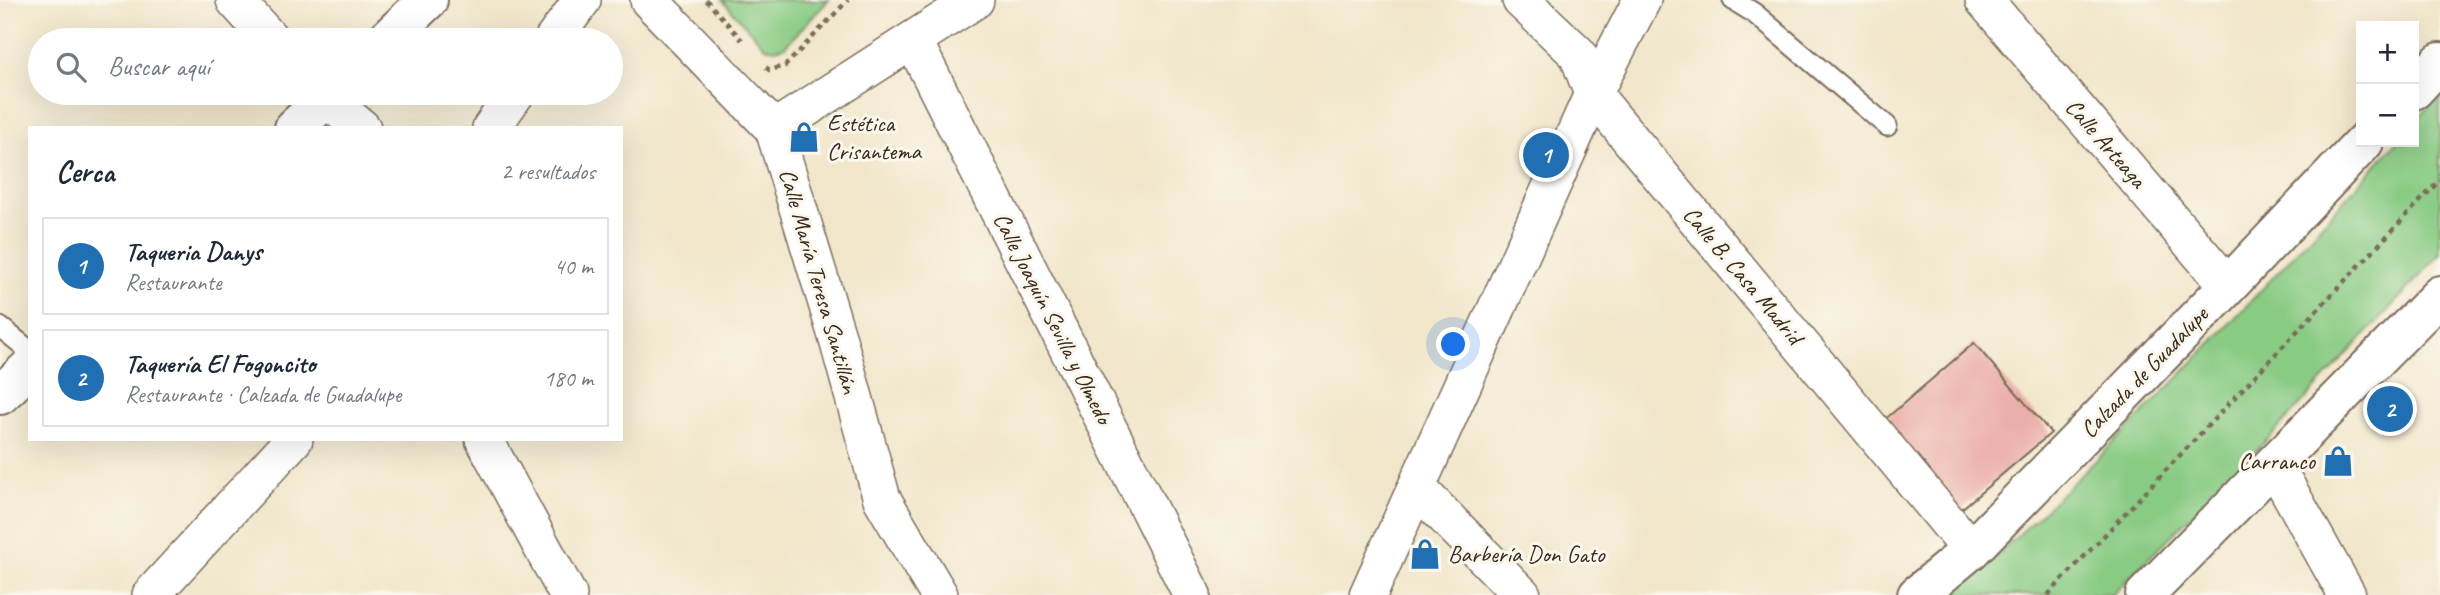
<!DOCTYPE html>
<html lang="es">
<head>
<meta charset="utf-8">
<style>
	:root { --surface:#fff; --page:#f6f6f7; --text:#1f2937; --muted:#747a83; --line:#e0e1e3; --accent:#1f6fb2 }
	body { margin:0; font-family:Caveat,sans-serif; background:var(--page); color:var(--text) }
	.controls { position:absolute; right:21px; top:21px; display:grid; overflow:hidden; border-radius:0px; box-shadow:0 7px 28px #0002 }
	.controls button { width:63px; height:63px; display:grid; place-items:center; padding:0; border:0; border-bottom:2px solid var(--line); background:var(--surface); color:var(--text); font:35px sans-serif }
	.you { position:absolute; left:1454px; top:345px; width:24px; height:24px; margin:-18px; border:5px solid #fff; border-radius:50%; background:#1a73e8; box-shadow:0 0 0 10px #1a73e833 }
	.badge { display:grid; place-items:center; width:46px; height:46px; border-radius:50%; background:var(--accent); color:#fff; font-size:23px; font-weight:700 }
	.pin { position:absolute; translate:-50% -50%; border:4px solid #fff; box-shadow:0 2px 7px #0006 }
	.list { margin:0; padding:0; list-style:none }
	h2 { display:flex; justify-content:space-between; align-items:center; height:91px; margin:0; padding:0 28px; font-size:30px }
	h2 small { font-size:23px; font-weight:400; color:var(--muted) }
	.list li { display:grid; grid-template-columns:46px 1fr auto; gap:21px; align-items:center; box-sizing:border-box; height:98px; margin:0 14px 14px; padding:0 14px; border:2px solid var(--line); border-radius:0px }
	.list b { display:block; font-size:26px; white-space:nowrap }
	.list p { margin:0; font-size:23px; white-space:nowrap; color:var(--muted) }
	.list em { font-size:23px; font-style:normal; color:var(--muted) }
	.icon { flex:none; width:38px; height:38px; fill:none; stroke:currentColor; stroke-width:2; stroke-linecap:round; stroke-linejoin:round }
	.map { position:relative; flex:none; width:2440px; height:595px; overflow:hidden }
	.search { position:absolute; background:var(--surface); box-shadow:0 7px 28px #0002; left:28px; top:28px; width:595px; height:77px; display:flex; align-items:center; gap:18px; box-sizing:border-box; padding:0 24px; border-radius:38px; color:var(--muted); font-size:26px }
	.panel { position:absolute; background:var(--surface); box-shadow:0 7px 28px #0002; left:28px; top:126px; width:595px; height:315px; border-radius:0px }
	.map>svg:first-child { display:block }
	.green { fill:#88cb83; stroke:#627a50; stroke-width:2 }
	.building { fill:#ebafa9 }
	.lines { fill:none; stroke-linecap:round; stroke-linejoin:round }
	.service-casing { stroke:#7b6c5a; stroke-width:23 }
	.minor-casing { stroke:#7b6c5a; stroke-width:40 }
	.secondary-casing { stroke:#7b6c5a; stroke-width:42 }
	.primary-casing { stroke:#7b6c5a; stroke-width:42 }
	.path { stroke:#7b6c5a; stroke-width:4.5; stroke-dasharray:5 5; stroke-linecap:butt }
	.service { stroke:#fff; stroke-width:19 }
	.minor { stroke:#fff; stroke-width:37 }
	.secondary { stroke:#fff; stroke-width:38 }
	.primary { stroke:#fff; stroke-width:38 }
	.labels { text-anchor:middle; stroke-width:6; stroke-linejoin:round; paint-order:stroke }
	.poi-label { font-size:24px; fill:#3b2a1e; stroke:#fbf7ec; text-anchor:start }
	.street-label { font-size:24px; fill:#3b2a1e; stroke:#fbf7ec }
</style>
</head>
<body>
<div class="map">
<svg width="2440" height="595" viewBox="0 0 2440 595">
	<rect width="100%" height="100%" fill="#fbf7ec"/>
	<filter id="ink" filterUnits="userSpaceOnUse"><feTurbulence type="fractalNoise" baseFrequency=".0143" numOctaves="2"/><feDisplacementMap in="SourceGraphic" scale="14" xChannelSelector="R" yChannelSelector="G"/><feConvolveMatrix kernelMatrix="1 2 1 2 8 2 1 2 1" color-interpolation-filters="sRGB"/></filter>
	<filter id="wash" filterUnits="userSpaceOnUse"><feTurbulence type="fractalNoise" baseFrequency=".00686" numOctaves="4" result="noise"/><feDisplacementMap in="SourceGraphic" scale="28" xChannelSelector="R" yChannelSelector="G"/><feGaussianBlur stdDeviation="1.57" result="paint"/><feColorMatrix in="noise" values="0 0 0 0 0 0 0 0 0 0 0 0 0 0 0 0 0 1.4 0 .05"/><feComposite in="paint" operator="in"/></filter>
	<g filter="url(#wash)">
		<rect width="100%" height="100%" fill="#f1e6ca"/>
		<g class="green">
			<path d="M722,0H829L785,46L776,49L765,47Z"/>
			<path d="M2440,94V254L2277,430L2112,595H1951C1999,556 2042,512 2087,469C2195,364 2296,253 2397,142H2414V123Z"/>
		</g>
		<g id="blocks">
			<path class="building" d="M1974,343L2051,433L1959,511L1883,421Z"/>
		</g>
	</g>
	<g filter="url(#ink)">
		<use href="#blocks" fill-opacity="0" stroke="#7b6c5a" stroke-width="2"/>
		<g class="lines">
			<defs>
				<g id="service">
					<path d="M1733,0L1754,13L1887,126"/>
					<path d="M0,327L30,351"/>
				</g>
				<g id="minor">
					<path d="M235,0L271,40"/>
					<path d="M649,0L774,129L837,336L882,499L939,595"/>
					<path d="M1521,0L1578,54L1593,94L1971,550"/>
					<path d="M1984,0L2228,286"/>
					<path d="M553,40L582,0"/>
					<path d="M913,40L1192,595"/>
					<path d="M319,93L362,128"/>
					<path d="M491,128L516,93"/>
					<path d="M774,129L975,0"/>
					<path d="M484,439L568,595"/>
					<path d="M2274,464L2347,595"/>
					<path d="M1417,488L1522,595"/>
					<path d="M151,595L294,439"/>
					<path d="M1368,595L1593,94L1642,0"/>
				</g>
				<g id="secondary">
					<path d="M386,40L428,0"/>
					<path d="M294,128L332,93"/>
					<path d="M0,395L30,367"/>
				</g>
				<g id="primary">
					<path d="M2414,90L2440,62"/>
					<path d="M1917,595L1971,550L2228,286L2364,142"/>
					<path d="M2145,595L2440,295"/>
				</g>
			</defs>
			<use href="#service" class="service-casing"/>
			<use href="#minor" class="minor-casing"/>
			<use href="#secondary" class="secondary-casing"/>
			<use href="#primary" class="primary-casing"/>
			<g class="path">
				<path d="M706,0L742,40"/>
				<path d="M766,67L769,70L785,66L848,0"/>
				<path d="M2048,595L2440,180"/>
			</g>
			<use href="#service" class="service"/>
			<use href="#minor" class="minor"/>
			<use href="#secondary" class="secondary"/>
			<use href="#primary" class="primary"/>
		</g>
	</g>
	<defs>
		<symbol id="shop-bare" viewBox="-9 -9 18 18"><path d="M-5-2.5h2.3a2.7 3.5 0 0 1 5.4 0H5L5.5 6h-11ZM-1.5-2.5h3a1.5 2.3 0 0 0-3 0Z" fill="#1f6fb2" stroke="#fbf7ec" stroke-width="2.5" paint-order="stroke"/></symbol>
	</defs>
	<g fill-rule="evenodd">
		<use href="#shop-bare" x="782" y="115" width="44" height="44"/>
		<use href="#shop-bare" x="2316" y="439" width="44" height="44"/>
		<use href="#shop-bare" x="1403" y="532" width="44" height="44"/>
	</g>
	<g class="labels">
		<g class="poi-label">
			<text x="827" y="131">Estética<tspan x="827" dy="28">Crisantema</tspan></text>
			<text x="2315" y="469" text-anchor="end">Carranco</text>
			<text x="1448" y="562">Barbería Don Gato</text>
		</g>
		<g class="street-label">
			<text transform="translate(2106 143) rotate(49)" y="8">Calle Arteaga</text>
			<text transform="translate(1743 275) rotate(50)" y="8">Calle B. Casa Madrid</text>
			<text transform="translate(819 281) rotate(74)" y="8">Calle María Teresa Santillán</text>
			<text transform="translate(1053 318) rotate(63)" y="8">Calle Joaquín Sevilla y Olmedo</text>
			<text transform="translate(2144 372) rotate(-46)" y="8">Calzada de Guadalupe</text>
		</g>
	</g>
</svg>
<div class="controls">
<button>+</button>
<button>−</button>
</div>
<div class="you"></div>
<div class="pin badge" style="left:1546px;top:155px">1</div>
<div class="pin badge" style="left:2390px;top:409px">2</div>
<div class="search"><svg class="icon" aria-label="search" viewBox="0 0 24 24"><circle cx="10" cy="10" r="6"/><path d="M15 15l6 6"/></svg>Buscar aquí</div>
<section class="panel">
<h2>Cerca<small>2 resultados</small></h2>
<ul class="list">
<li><span class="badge">1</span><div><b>Taqueria Danys</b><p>Restaurante</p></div><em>40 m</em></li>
<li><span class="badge">2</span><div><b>Taquería El Fogoncito</b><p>Restaurante · Calzada de Guadalupe</p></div><em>180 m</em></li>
</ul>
</section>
</div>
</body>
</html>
